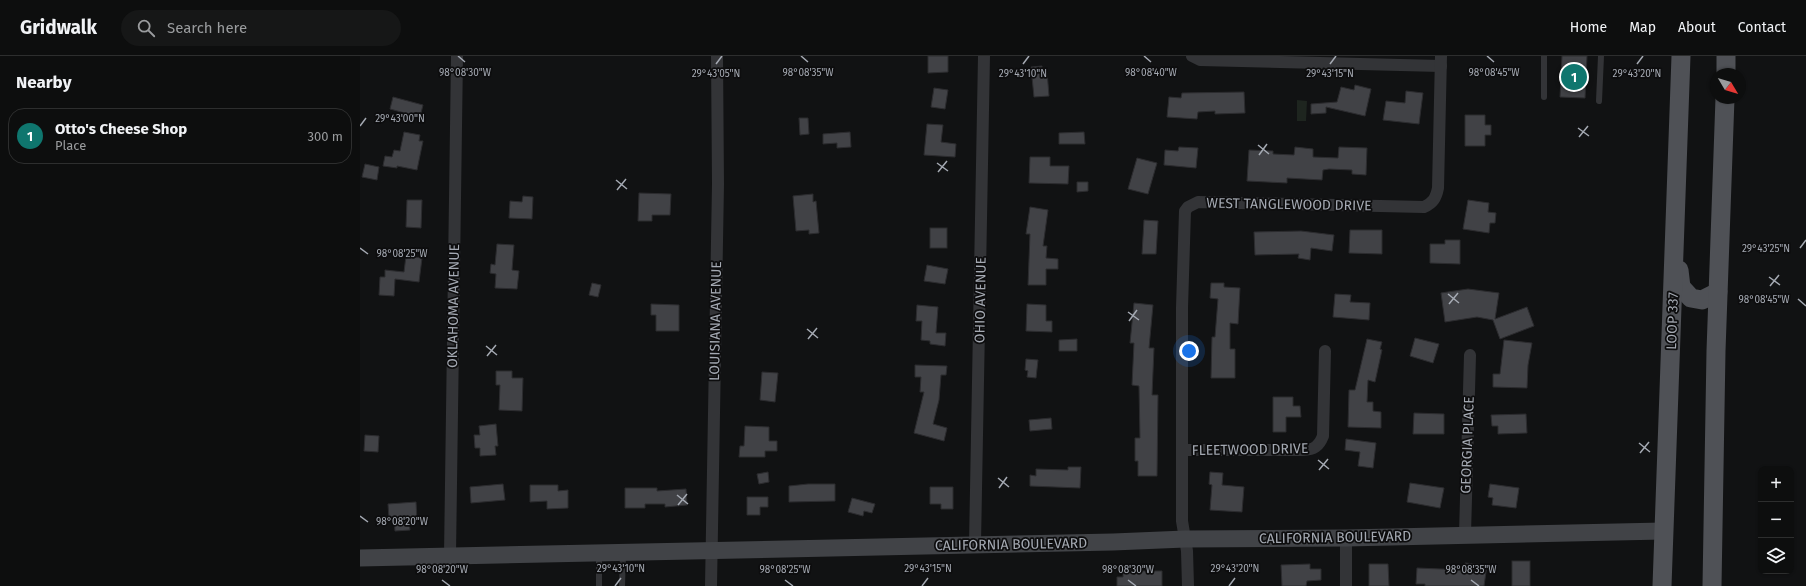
<!DOCTYPE html>
<html lang="en">
<head>
<meta charset="utf-8">
<style>
	:root { --surface:#0d0e0e; --page:#161717; --text:#f1f3f6; --muted:#9a9c9e; --line:#2d2e2e; --accent:#0f766e }
	body { margin:0; font-family:"Fira Sans",sans-serif; background:var(--page); color:var(--text) }
	.controls { position:absolute; right:12px; bottom:12px; display:grid; overflow:hidden; border-radius:8px; box-shadow:0 1px 3px #0004 }
	.controls button { width:36px; height:36px; display:grid; place-items:center; padding:0; border:0; border-bottom:1px solid var(--line); background:var(--surface); color:var(--text); font:20px sans-serif }
	.compass { position:absolute; left:1350px; top:12px; width:36px; height:36px; border-radius:50%; background:var(--surface); box-shadow:0 1px 3px #0004; rotate:128deg }
	.you { position:absolute; left:829px; top:295px; width:14px; height:14px; margin:-10px; border:3px solid #fff; border-radius:50%; background:#1a73e8; box-shadow:0 0 0 6px #1a73e833 }
	.badge { display:grid; place-items:center; width:26px; height:26px; border-radius:50%; background:var(--accent); color:#fff; font-size:13px; font-weight:700 }
	.pin { position:absolute; translate:-50% -50%; border:2px solid #fff; box-shadow:0 1px 4px #0006 }
	.list { margin:0; padding:0; list-style:none }
	h2 { display:flex; justify-content:space-between; align-items:center; height:52px; margin:0; padding:0 16px; font-size:17px }
	h2 small { font-size:13px; font-weight:400; color:var(--muted) }
	.list li { display:grid; grid-template-columns:26px 1fr auto; gap:12px; align-items:center; box-sizing:border-box; height:56px; margin:0 8px 8px; padding:0 8px; border:1px solid var(--line); border-radius:16px }
	.list b { display:block; font-size:15px; white-space:nowrap }
	.list p { margin:0; font-size:13px; white-space:nowrap; color:var(--muted) }
	.list em { font-size:13px; font-style:normal; color:var(--muted) }
	.icon { flex:none; width:22px; height:22px; fill:none; stroke:currentColor; stroke-width:2; stroke-linecap:round; stroke-linejoin:round }
	.map { position:relative; flex:none; width:1446px; height:530px; overflow:hidden }
	header { display:flex; align-items:center; gap:24px; box-sizing:border-box; height:56px; padding:0 20px; background:var(--surface); border-bottom:1px solid var(--line) }
	header strong { font-size:19px }
	nav { display:flex; gap:22px; margin-inline-start:auto; font-size:14px }
	.search { width:280px; height:36px; background:var(--page); display:flex; align-items:center; gap:10px; box-sizing:border-box; padding:0 14px; border-radius:22px; color:var(--muted); font-size:15px }
	main { display:flex }
	aside { flex:1; background:var(--surface) }
	.map>svg:first-child { display:block }
	.green { fill:#1e251f }
	.building { fill:#414246; stroke:#2c2c2f }
	.lines { fill:none; stroke-linecap:round; stroke-linejoin:round }
	.lane { stroke:#333437; stroke-width:6 }
	.street { stroke:#333437; stroke-width:12 }
	.secondary { stroke:#414347; stroke-width:17 }
	.primary { stroke:#4f5156; stroke-width:19 }
	.ticks { fill:none; stroke:#a4a9b2; stroke-width:1.5 }
	.labels { text-anchor:middle; stroke-width:3.5; stroke-linejoin:round; paint-order:stroke }
	.street-label { font-size:14px; fill:#a4a9b2; stroke:#0d0d0e }
	.ticks-label { font-size:10px; text-anchor:middle; fill:#a4a9b2; stroke:#0d0d0e; stroke-width:3.5; stroke-linejoin:round; paint-order:stroke }
</style>
</head>
<body>
<header>
<strong>Gridwalk</strong>
<div class="search"><svg class="icon" aria-label="search" viewBox="0 0 24 24"><circle cx="10" cy="10" r="6"/><path d="M15 15l6 6"/></svg>Search here</div>
<nav><a>Home</a><a>Map</a><a>About</a><a>Contact</a></nav>
</header>
<main>
<aside>
<h2>Nearby<small></small></h2>
<ul class="list">
<li><span class="badge">1</span><div><b>Otto's Cheese Shop</b><p>Place</p></div><em>300 m</em></li>
</ul>
</aside>
<div class="map">
<svg width="1446" height="530" viewBox="0 0 1446 530">
	<rect width="100%" height="100%" fill="#111213"/>
	<path class="green" d="M937,44L947,45L946,65H937Z"/>
	<g class="building">
		<path d="M568,0H588V16L568,17Z"/>
		<path d="M1202,0H1227L1225,42L1200,41Z"/>
		<path d="M682,10V16L687,15L689,40L674,41L671,11Z"/>
		<path d="M995,29L1011,33L1005,60L966,51V57L951,58V48L977,46L981,31L994,34Z"/>
		<path d="M574,32L588,34L585,53L571,51Z"/>
		<path d="M1046,35L1063,37L1059,68L1023,64L1026,45L1045,47Z"/>
		<path d="M884,36L885,57L855,58V55L838,56L837,63L807,61L809,41L821,42L822,37Z"/>
		<path d="M33,41L63,49L60,61L30,53Z"/>
		<path d="M1105,59H1125V69H1131V79H1125V90H1105Z"/>
		<path d="M439,62H448L449,78L440,79Z"/>
		<path d="M567,68L583,69L581,86L596,88L595,101L564,99Z"/>
		<path d="M44,76L60,79L59,85H63L57,114L37,110V112L23,110L25,100L32,101L34,94L40,95Z"/>
		<path d="M490,76L491,91L477,92V87L463,88V78Z"/>
		<path d="M724,76L725,88H699V77Z"/>
		<path d="M819,91L838,92L836,112L804,109L805,94L818,95Z"/>
		<path d="M935,91L953,93V101L978,102L979,91L1007,92L1006,119L992,118V114L969,113L963,114L962,124L927,122V127L887,125L889,94L913,95V98L934,99Z"/>
		<path d="M670,101H690V110H709L708,128L669,127Z"/>
		<path d="M777,102L797,107L788,138L768,133Z"/>
		<path d="M5,108L19,111L17,124L2,121Z"/>
		<path d="M717,126H728V135L717,136Z"/>
		<path d="M279,137L311,138L310,159H292V165H278Z"/>
		<path d="M453,138V146L456,145L459,177L449,178V174L436,175L433,140Z"/>
		<path d="M163,140L173,141L172,163L149,162L150,145L162,146Z"/>
		<path d="M47,144H62L61,172L46,171Z"/>
		<path d="M1108,144L1129,147L1128,156L1136,157L1135,167H1130L1129,177L1103,173Z"/>
		<path d="M670,151L688,154L683,190H687L686,202L698,203V213H686V229H668L670,178H666Z"/>
		<path d="M784,164L798,165L796,198H782Z"/>
		<rect x="570" y="172" width="17" height="20"/>
		<path d="M990,174H1022V198L989,197Z"/>
		<path d="M941,175L974,179L972,195L951,192L950,204L938,202L939,198L895,199L894,176Z"/>
		<path d="M1085,184H1100V208L1070,207V188H1085Z"/>
		<path d="M137,188L154,189L152,214L159,215L157,233L135,232L136,218L130,217L131,208L135,209Z"/>
		<path d="M46,200L62,202L59,226L35,223L34,240L19,239L20,221H25V214L44,216Z"/>
		<path d="M567,209L588,213L585,228L564,225Z"/>
		<path d="M232,227L241,229L238,241L229,239Z"/>
		<path d="M851,227H864V231L880,232L878,268L870,267V293H875V322H851L852,281H855L858,243L850,242Z"/>
		<path d="M1108,233L1139,237L1135,263L1167,251L1174,270L1140,283L1133,264L1117,261L1085,266L1081,237Z"/>
		<path d="M975,238L991,239L990,246L1010,247L1009,264L973,261Z"/>
		<path d="M774,247L793,249L789,292H794L792,339H798L797,420H778V405H775V382H780L779,330L772,329L774,287H770Z"/>
		<path d="M291,248L319,249V275H296V259H291Z"/>
		<path d="M667,248L686,249V265H692V276L666,275Z"/>
		<path d="M557,249L578,251L576,277H586L585,290L570,288V285L561,284L562,265H556Z"/>
		<path d="M1055,282L1079,288L1073,307L1050,300Z"/>
		<path d="M717,283V295H699V284Z"/>
		<path d="M1007,283L1022,286L1020,293L1022,294L1015,326L1008,324L1007,346H1013V355L1021,356V372L988,371L989,334H995Z"/>
		<path d="M1144,284L1172,287L1168,309L1167,332L1133,331V318H1140Z"/>
		<path d="M666,303L678,304L676,322L667,321L668,315L665,314Z"/>
		<path d="M555,309L587,310L586,319H581L579,344L573,368L587,372L584,385L554,377L564,336H560L561,321H555Z"/>
		<path d="M136,315H152V322H163L162,355L139,354L140,329H136Z"/>
		<path d="M402,316L418,317L415,346L400,344Z"/>
		<path d="M913,341H933V350H940L941,361H926V376H913Z"/>
		<path d="M1054,357L1084,358V378H1053Z"/>
		<path d="M1166,358L1167,377L1138,378V370H1132L1131,359Z"/>
		<path d="M691,362L692,373L670,375L669,364Z"/>
		<path d="M136,368L138,390H135L136,399L120,400V392H115L114,379H120L119,370Z"/>
		<path d="M385,370L409,371V385H417V395H405V401H379L380,390H384Z"/>
		<path d="M5,379L19,380L18,396L4,395Z"/>
		<path d="M986,383L1016,387L1013,412L998,410L1000,396L985,394Z"/>
		<path d="M708,411H721L720,432L670,430V419L676,420V413L708,414Z"/>
		<path d="M408,416L409,426L399,428L397,418Z"/>
		<path d="M850,416L863,417L862,429L884,431L882,456L850,454L852,429L849,428Z"/>
		<path d="M1050,427L1084,432L1080,452L1047,446Z"/>
		<path d="M143,428L145,444L111,447L110,431Z"/>
		<path d="M448,428H475V445L429,446V430Z"/>
		<path d="M1130,428L1159,432L1156,452L1132,449L1133,442L1128,441Z"/>
		<path d="M170,429H198V435L208,434V452L187,453V445L170,446Z"/>
		<path d="M570,431H593V453H581V448H570Z"/>
		<path d="M265,432H297V435L326,433L327,449L305,451V448H285V452H265Z"/>
		<path d="M387,441H408V451H400V459H387Z"/>
		<path d="M492,442L515,448L512,457L504,455L503,460L488,456Z"/>
		<path d="M56,446L57,465H49L50,474L35,475L34,462L29,463L28,448Z"/>
		<rect x="1152" y="505" width="18" height="25"/>
		<path d="M1105,507L1127,509L1124,530H1065V528H1056L1057,512L1105,514Z"/>
		<path d="M950,508V513H961V524L947,525L946,530H922L921,509Z"/>
		<path d="M1009,508H1028L1029,530H1009Z"/>
		<path d="M763,513H779V515H802V530H757V521H763Z"/>
	</g>
	<g class="lines">
		<g class="lane">
			<path d="M1184,0V41"/>
			<path d="M1239,45L1241,0"/>
			<path d="M239,530V498"/>
			<path d="M262,530L263,498"/>
		</g>
		<g class="street">
			<path d="M832,0L840,4L1081,10"/>
			<path d="M822,394H943C954,394 959,390 963,380L965,295"/>
			<path d="M1105,478L1110,299"/>
			<path d="M615,488L624,0"/>
			<path d="M90,499L97,0"/>
			<path d="M351,530L358,128L357,0"/>
			<path d="M828,530L827,495L822,465V252L825,155L828,151L838,146L1064,151C1073,147 1076,142 1078,132L1081,0"/>
			<path d="M986,530V482"/>
		</g>
		<path class="secondary" d="M0,502L753,486L825,483L986,482L1303,475"/>
		<g class="primary">
			<path d="M1366,18V0"/>
			<path d="M1319,214L1321,231L1331,242L1342,244L1358,236"/>
			<path d="M1302,530L1321,0"/>
			<path d="M1352,530L1356,295L1365,42"/>
		</g>
	</g>
	<path class="ticks" d="M98,0L105,6M441,0L448,6M784,0L791,6M1127,0L1134,6M356,8L362,0M663,8L669,0M970,8L976,0M1277,8L1283,0M0,70L6,62M1218,72L1229,80M1219,81L1228,70M898,89L909,98M899,99L907,88M577,107L588,115M578,116L587,105M256,124L267,133M257,134L266,123M0,192L8,198M1440,192L1446,184M1409,221L1420,229M1410,230L1419,219M1088,238L1099,247M1438,243L1446,250M1089,248L1098,237M768,256L779,264M769,265L777,254M447,273L458,282M448,283L457,272M126,290L137,299M127,300L136,289M1279,387L1290,396M1280,397L1289,386M958,404L969,413M959,414L968,403M638,422L649,431M639,432L647,421M317,439L328,448M318,449L327,438M0,460L8,466M82,524L90,530M425,524L433,530M768,524L776,530M1111,524L1119,530M255,530L261,522M562,530L568,522M869,530L875,522"/>
	<g class="labels">
		<g class="street-label">
			<text transform="translate(929 148) rotate(1)" y="5">WEST TANGLEWOOD DRIVE</text>
			<text transform="translate(620 244) rotate(-89)" y="5">OHIO AVENUE</text>
			<text transform="translate(93 250) rotate(-89)" y="5">OKLAHOMA AVENUE</text>
			<text transform="translate(355 265) rotate(-89)" y="5">LOUISIANA AVENUE</text>
			<text transform="translate(1312 265) rotate(-88)" y="5">LOOP 337</text>
			<text transform="translate(1107 389) rotate(-88)" y="5">GEORGIA PLACE</text>
			<text transform="translate(890 393) rotate(-1)" y="5">FLEETWOOD DRIVE</text>
			<text transform="translate(975 481) rotate(-1)" y="5">CALIFORNIA BOULEVARD</text>
			<text transform="translate(651 488) rotate(-1)" y="5">CALIFORNIA BOULEVARD</text>
		</g>
	</g>
	<g class="ticks-label">
		<text x="105" y="20">98°08'30"W</text>
		<text x="448" y="20">98°08'35"W</text>
		<text x="791" y="20">98°08'40"W</text>
		<text x="1134" y="20">98°08'45"W</text>
		<text x="663" y="21">29°43'10"N</text>
		<text x="1277" y="21">29°43'20"N</text>
		<text x="356" y="21">29°43'05"N</text>
		<text x="970" y="21">29°43'15"N</text>
		<text x="40" y="66">29°43'00"N</text>
		<text x="1406" y="196">29°43'25"N</text>
		<text x="42" y="201">98°08'25"W</text>
		<text x="1404" y="247">98°08'45"W</text>
		<text x="42" y="469">98°08'20"W</text>
		<text x="261" y="516">29°43'10"N</text>
		<text x="568" y="516">29°43'15"N</text>
		<text x="875" y="516">29°43'20"N</text>
		<text x="82" y="517">98°08'20"W</text>
		<text x="425" y="517">98°08'25"W</text>
		<text x="768" y="517">98°08'30"W</text>
		<text x="1111" y="517">98°08'35"W</text>
	</g>
</svg>
<div class="controls">
<button>+</button>
<button>−</button>
<button><svg class="icon" aria-label="layers" viewBox="0 0 24 24"><path d="M12 4l9 5-9 5-9-5zM3 14l9 5 9-5"/></svg></button>
</div>
<svg class="compass" viewBox="-18 -18 36 36"><path d="M0-13l5 13h-10z" fill="#e53935"/><path d="M0 13l5-13h-10z" fill="#9a9c9e"/></svg>
<div class="you"></div>
<div class="pin badge" style="left:1214px;top:21px">1</div>
</div>
</main>
</body>
</html>
